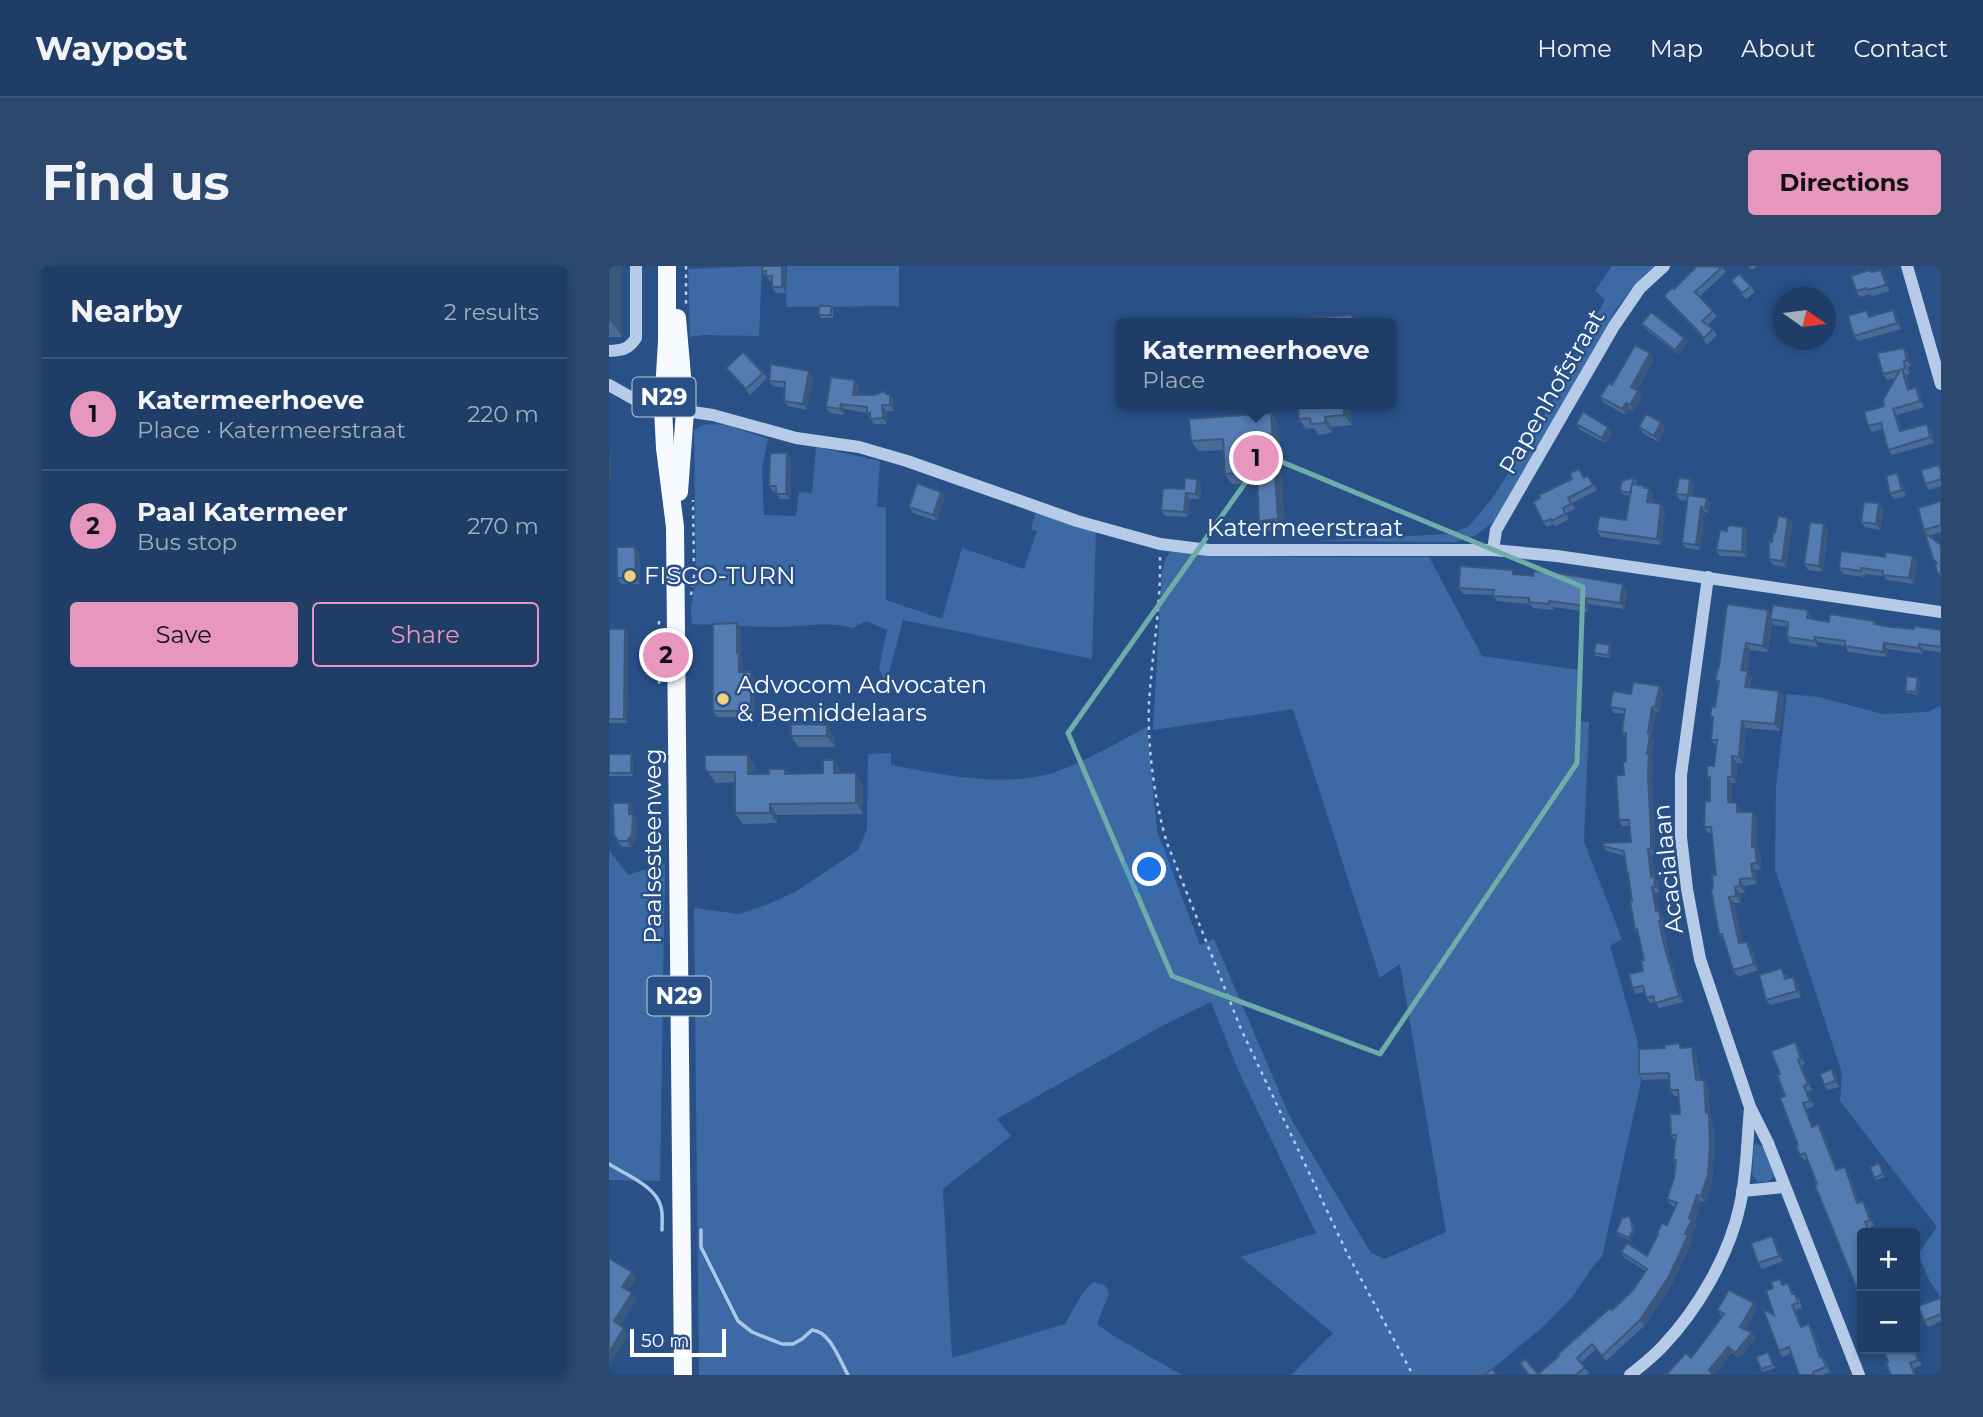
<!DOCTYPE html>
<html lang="en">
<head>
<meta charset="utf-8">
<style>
	:root { --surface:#1f3d66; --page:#2c486f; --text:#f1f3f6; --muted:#a1aebf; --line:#3c567a; --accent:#e797bd }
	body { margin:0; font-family:Montserrat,sans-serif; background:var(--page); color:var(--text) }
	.controls { position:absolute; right:21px; bottom:21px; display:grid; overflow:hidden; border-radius:7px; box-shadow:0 4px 10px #0003 }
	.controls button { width:63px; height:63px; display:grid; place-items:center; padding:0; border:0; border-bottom:2px solid var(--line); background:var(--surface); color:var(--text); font:35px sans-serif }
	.compass { position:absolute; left:1164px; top:21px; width:63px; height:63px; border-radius:50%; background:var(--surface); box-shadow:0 4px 10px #0003; rotate:104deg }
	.scale { position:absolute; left:21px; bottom:18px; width:96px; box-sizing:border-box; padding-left:7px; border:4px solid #fff; border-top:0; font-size:19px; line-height:24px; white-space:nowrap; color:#fff; -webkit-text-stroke:5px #295188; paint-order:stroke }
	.you { position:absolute; left:541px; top:604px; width:24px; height:24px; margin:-18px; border:5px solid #fff; border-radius:50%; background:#1a73e8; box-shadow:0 0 0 10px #1a73e833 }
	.badge { display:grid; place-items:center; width:46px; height:46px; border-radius:50%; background:var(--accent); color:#111; font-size:23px; font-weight:700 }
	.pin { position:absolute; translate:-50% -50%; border:4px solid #fff; box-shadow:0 2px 7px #0006 }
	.popup { position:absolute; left:507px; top:52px; width:280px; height:91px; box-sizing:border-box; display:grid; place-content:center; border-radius:7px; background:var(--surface); filter:drop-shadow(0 2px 5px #0005); font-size:23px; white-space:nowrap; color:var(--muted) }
	.popup b { font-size:26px; color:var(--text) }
	.popup::after { content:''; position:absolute; left:50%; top:100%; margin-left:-14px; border:14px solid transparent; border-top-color:var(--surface) }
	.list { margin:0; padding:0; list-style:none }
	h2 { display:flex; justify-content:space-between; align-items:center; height:91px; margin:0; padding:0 28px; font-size:30px }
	h2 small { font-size:23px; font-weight:400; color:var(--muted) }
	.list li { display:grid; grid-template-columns:46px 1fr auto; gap:21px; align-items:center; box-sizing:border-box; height:112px; padding:0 28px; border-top:2px solid var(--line) }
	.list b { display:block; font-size:26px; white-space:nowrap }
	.list p { margin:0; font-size:23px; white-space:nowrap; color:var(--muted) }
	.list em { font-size:23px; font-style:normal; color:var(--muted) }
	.actions { display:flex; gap:14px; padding:21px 28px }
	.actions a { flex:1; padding:16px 0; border:2px solid var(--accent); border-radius:7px; text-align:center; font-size:24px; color:var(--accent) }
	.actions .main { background:var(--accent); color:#111 }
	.map { position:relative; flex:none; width:1332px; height:1109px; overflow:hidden; border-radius:7px }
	header { display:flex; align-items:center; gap:42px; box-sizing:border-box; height:98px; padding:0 35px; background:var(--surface); border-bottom:2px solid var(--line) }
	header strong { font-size:33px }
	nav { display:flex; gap:38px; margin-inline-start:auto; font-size:24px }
	.intro { display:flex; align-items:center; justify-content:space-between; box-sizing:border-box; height:168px; padding:0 42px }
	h1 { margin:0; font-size:49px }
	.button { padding:18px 32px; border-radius:7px; background:var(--accent); color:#111; font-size:24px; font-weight:700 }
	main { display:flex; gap:42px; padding:0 42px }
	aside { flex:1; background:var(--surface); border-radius:7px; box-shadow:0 4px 10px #0003 }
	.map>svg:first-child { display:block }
	.green { fill:#3d6aa4 }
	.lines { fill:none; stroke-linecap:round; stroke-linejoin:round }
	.stream { stroke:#aac6e8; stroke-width:3.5 }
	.path { stroke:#b5cbe8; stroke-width:2.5; stroke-dasharray:3.5 5; stroke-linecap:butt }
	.minor { stroke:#b5cbe8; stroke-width:12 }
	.major { stroke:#f7fafe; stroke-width:18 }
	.wall { fill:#496b98 }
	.shaded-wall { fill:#3c577c }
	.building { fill:#557cb1; stroke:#3c577c; stroke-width:2 }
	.marked { fill:none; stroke:#6fada8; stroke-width:5; stroke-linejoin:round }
	.poi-dot { fill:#f0d07b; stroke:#295188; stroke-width:2.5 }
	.labels { text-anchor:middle; stroke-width:5; stroke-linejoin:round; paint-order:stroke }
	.shield { fill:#295188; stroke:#bfcbdb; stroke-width:2 }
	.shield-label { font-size:23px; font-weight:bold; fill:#fff }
	.street-label { font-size:24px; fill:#fff; stroke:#295188 }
	.poi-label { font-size:24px; fill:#fff; stroke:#295188; text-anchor:start }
</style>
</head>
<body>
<header>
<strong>Waypost</strong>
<nav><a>Home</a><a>Map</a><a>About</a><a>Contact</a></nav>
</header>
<div class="intro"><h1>Find us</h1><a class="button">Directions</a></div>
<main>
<aside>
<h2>Nearby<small>2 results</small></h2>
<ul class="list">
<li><span class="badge">1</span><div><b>Katermeerhoeve</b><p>Place · Katermeerstraat</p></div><em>220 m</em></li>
<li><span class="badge">2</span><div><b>Paal Katermeer</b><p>Bus stop</p></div><em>270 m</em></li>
</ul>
<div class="actions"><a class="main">Save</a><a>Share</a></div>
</aside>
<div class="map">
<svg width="1332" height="1109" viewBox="0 0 1332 1109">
	<rect width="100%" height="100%" fill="#295188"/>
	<g class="green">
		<path d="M153,0L150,70L93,69L81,71L79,3Z"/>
		<path d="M178,0H290V40L177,41Z"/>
		<path d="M1003,0H1046L1031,13L1007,43L889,253L867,269L847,276L702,275L839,268L859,261L882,234L916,182L944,134L971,78L996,34L986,25Z"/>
		<path d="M105,158L121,160L159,173L153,203L155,249L187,250L190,226L203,227L207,181L271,195L268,241H277V334L333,353L353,282L415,303L428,265L422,263L427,245L487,266L483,393L294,354L277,418L270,402L278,364L257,355L243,362C223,355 193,361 171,361C142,361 112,359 83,358L82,342L87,312L85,164L94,159Z"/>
		<path d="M563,285C649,293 735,291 820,291L873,390L971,404L967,455L980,456L975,576L1013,673L1001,680L1028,773L1032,816L993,991L985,999L964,1030L936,1059L876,1109H682L724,1067L632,991L707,967L629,804L602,736L553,760L388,853L402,870L334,923L343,1092L456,1058L473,1028L484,1016L496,1019L500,1028L488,1058L503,1069L573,1109H90L85,642L130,648L157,639L186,626L249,584L258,563L259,488L282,487V499C339,509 401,525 457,502C485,491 511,475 538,461L548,565L591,679L605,673L681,851L762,987L776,993L837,966L791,698L771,712L684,443L544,464L553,304L558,290Z"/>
		<path d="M1178,428L1210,431L1273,448L1319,446L1331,440L1332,444V1032L1321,1016L1309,988L1328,961L1231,835L1233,807L1166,603L1167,520Z"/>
		<path d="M0,584L19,609L56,597L51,915L0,914Z"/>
		<path d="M1148,878L1155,881L1165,908C1163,916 1156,917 1149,916L1143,909L1145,879Z"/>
	</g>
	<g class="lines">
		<g class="stream">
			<path d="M0,898C17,909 47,920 52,941C54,948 53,957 53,964"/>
			<path d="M92,964V981L129,1055L143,1066L173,1078H184L193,1073L203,1064C221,1065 231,1095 239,1109"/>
		</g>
		<g class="path">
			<path d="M77,0V42"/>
			<path d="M551,291C552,340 543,389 540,437C538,479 546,538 558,577L632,763L739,989L804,1109"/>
			<path d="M82,329L85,310L84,234"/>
			<path d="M50,355L49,409L51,422"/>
		</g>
		<g class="minor">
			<path d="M1298,0L1332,118"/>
			<path d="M0,85C13,84 19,84 27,72V0"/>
			<path d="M0,119L32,137L43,140L104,149L187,172L250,181L298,195L468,255L551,278L600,284H884L948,290L1332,346"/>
			<path d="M884,284L887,264L1005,60L1031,22L1055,0"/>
			<path d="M1099,311L1072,509V571L1078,623L1091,693L1141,841L1159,877L1250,1109"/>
			<path d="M1133,925L1175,921"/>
			<path d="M1021,1109C1032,1100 1044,1091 1054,1080C1089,1043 1120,990 1131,939C1138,907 1138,874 1141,842"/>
		</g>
		<g class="major">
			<path d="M58,0V75L54,142L56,182L66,261L74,1109"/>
			<path d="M68,52L76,145L70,226"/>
		</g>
	</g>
	<g class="wall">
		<path d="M0,0L13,1V71H0Z"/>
		<path d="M1112,0L1117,6L1090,31L1108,50L1099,59L1104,63L1108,69L1098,79L1093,71L1059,36L1055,30L1065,23Z"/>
		<path d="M1139,0H1148L1143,4Z"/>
		<path d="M177,1V27H167L163,21V15H161L158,11H157L153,5Z"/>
		<path d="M1263,6L1276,10L1281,25L1263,30L1261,28L1251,31L1247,25Z"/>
		<path d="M1122,15L1142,20L1146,26L1137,33Z"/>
		<path d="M222,40L224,43V52H212L210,49Z"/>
		<path d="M1284,44L1288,50L1292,63L1249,75L1245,70L1262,51Z"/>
		<path d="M1033,58L1075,72L1078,77L1069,88L1036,63Z"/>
		<path d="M1295,82L1299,88L1302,100L1299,101L1300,108L1297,109L1301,123L1311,127L1315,141L1288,149L1293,165L1322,163L1325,177L1283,189L1279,184L1273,163L1263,166L1259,160L1275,140L1286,112L1278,114L1274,108Z"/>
		<path d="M1045,93L1028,124L1033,131L1025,145L1021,143L1017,149L995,137L991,131L1003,119Z"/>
		<path d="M117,102L154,107L158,112L141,129Z"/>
		<path d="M204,111L198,144L179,140L175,135L176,122L164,120L160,115Z"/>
		<path d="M250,120L248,129L281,128L285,134V145H277L278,158H265L258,147L236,143L235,149L221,147L217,141Z"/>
		<path d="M689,138H741L743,159L723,161V167L709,169L705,162L697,163L690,153Z"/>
		<path d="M662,147L669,157L676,263L657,265L650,255L648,217L623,218L616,208L615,184L589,185L582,175Z"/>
		<path d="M1052,156L1056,162L1049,176L1034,167L1030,161Z"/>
		<path d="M967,158L1003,166L997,177L971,164Z"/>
		<path d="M178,187L182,193L181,233H171L167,226H164L160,220Z"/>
		<path d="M1332,202V220L1320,224L1316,218Z"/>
		<path d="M1025,211L1027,214L1026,219L1035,220L1044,228L1043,237L1052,238L1056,244L1052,279L992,271L988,265L1017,254L1021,230L1013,228L1011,225Z"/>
		<path d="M976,212L983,216L988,224L963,237L966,243L957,247L960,253L947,260L945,258L938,261L934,256Z"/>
		<path d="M588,213L592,219L591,233H581L579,251L556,250L552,244Z"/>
		<path d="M1081,213L1085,219L1083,230L1101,237L1100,247L1096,246L1091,284L1077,282L1073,277L1079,235L1071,234L1067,228Z"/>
		<path d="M1292,213L1297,230L1285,233L1281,228Z"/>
		<path d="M332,226L336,231L328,255L304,247L300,241Z"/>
		<path d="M1332,235V266L1320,270L1332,279V311L1328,306L1327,298L1324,293L1319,269L1315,264Z"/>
		<path d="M1270,237L1274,243L1271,264L1256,261L1252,256Z"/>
		<path d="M1179,252L1183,257L1177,301L1164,299L1160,293L1163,276Z"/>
		<path d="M1134,261L1138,266L1137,291L1111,290L1107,284L1118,265Z"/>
		<path d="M1219,264L1214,306L1199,304L1195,298Z"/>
		<path d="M30,287L31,318H12L8,312Z"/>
		<path d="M1304,290L1308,295L1304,318L1278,314L1275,310L1256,308V311L1234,308L1230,302L1276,291Z"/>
		<path d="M908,309L1014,318L1018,324L1015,343L980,338L979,346L944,341V344L924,342L921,338L888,335L884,329L854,328L850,322Z"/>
		<path d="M1199,344L1202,349V352L1220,356L1265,355L1268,358L1282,361L1332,364V386L1314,384V388L1279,383L1278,391L1239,386L1236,380L1209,376V381L1181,377L1178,371L1179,361L1165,359L1163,355L1159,386L1141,384L1138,404L1143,411L1141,421L1170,425L1175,431L1171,465L1137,462L1134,497H1128L1127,517H1123V536L1132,543V546H1144L1148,553V582L1151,587L1152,603L1146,604L1148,618L1135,620L1136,627H1131L1132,637H1125L1133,677L1138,676L1143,682L1149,704L1129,711L1124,704L1115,674L1110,668L1104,622L1107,609L1102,567H1099L1095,561L1101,535V515L1098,510L1105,500L1107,480L1102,474L1104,454L1101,450L1106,441L1110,419L1106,414L1162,348Z"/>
		<path d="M128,357L132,363V390L134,393V406H142L146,412V451H108L104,445Z"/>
		<path d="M0,363L19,367L18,457H0Z"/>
		<path d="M1003,381L1001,392L987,390L985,387Z"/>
		<path d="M1311,415L1309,429L1298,427L1296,425Z"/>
		<path d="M1051,420L1054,425L1050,447L1047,446L1043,471L1045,474L1042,491L1044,494L1043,516L1046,574L1045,588L1043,589L1045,610L1049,616L1050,626L1047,627L1050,644L1054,650L1056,661H1054L1060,687L1074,736L1050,742L1046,736L1041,737L1037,732L1035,726L1027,728L1023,722L1034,705L1035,694L1029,668L1026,664L1020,610L1018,607L1016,590L998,585L994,580L1022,576L1021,560H1013L1010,554L1015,509L1017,495V472L1013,466L1015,448L1005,447L1001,441L1022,428Z"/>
		<path d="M182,470H225L226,481H190Z"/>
		<path d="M0,488H22L24,491V510H0Z"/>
		<path d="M139,489L146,499L147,508H160L176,503L180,508L214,507L232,505V507L254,518V548L168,549V557L134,558L126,547V516L107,517L96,503Z"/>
		<path d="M20,537L24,542V549L28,554L27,574L22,581H13L5,569Z"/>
		<path d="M1177,708L1179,713L1188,717L1192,731L1161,739L1157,734Z"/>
		<path d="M1083,781L1087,787L1091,814L1099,820L1101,848L1104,852L1105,887L1103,915L1096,936L1092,935L1085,957L1087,959L1081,972L1083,975L1063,1018L1035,1060L997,1095L987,1083L972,1097L980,1107L977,1109H918L929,1108L1003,1044L1024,1024L1037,1005L1016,992L1012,986L1038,990L1049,968L1048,967L1058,959L1066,941L1062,939L1058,933L1065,912L1066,898L1064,894L1066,875L1062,869L1071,848L1069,830H1065L1061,824L1060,813L1034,814L1030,808L1074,782Z"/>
		<path d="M1190,782L1196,798L1193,800L1203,824L1199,826L1205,840L1198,843L1204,860L1209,858L1213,864L1228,904L1240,907L1250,937L1258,941L1265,959L1260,962L1253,967V1034L1206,919L1208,918L1198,893L1195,894L1191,889L1171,808Z"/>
		<path d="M1223,803L1227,809L1230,821L1219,824L1215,819Z"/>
		<path d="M1272,900L1276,911L1267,914L1265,912Z"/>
		<path d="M1023,953L1026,967L1022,975L1009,969L1007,966Z"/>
		<path d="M1163,970L1167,975L1174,995L1153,1003L1149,997Z"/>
		<path d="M1179,1017L1185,1028L1190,1033L1193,1042L1187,1044L1193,1061L1204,1063L1213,1090L1217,1096L1221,1106L1214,1109H1190L1182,1087L1174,1091L1170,1085L1165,1049L1175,1018Z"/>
		<path d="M1332,1032V1055L1319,1061L1315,1055Z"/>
		<path d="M1145,1037L1148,1043L1136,1064L1143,1067L1147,1072L1130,1092L1123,1087L1082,1092L1113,1051L1108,1044Z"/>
		<path d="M1306,1083L1313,1099L1305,1102L1307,1109H1282Z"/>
		<path d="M1161,1089L1166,1102L1154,1106L1152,1103Z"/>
	</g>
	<g class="shaded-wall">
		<path d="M2,0L13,1V71L2,55Z"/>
		<path d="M173,0L177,1V27L173,21Z"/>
		<path d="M1272,4L1276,10L1281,25L1277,19Z"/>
		<path d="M1284,44L1288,50L1292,63L1288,57Z"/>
		<path d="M743,49L749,57H744Z"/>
		<path d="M1075,72L1078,77L1069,88L1066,84Z"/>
		<path d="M1295,82L1299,88L1302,100L1298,94Z"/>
		<path d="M1041,87L1045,93L1026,127L1022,121Z"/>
		<path d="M1293,103L1297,109L1303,129L1299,124Z"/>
		<path d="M200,105L204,111L198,144L194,138Z"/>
		<path d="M246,114L250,120L248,135L244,129Z"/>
		<path d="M1307,121L1311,127L1315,141L1311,135Z"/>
		<path d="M1029,125L1033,131L1025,145L1021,139Z"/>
		<path d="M281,128L285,134V145L281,139Z"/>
		<path d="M1017,137L1021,143L1017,149L1013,143Z"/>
		<path d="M232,138L236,143L235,149L231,143Z"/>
		<path d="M735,138H741L743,159L735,149Z"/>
		<path d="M273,139L277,145L278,158L274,152Z"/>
		<path d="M1284,143L1288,149L1295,171L1291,165Z"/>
		<path d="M662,147L669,157L676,263L669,253Z"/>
		<path d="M716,151L723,161V167L716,157Z"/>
		<path d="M1052,156L1056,162L1049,176L1045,170Z"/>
		<path d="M1318,158L1322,163L1325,177L1321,171Z"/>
		<path d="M999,161L1003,166L997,177L993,172Z"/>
		<path d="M0,187L2,190V215L0,212Z"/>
		<path d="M178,187L182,193L181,233L177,228Z"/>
		<path d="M1288,207L1292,213L1297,230L1293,224Z"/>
		<path d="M588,213L592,219L591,233L587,228Z"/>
		<path d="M1081,213L1085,219L1083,235L1079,229Z"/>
		<path d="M1040,222L1044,228L1042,242L1038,236Z"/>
		<path d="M332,226L336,231L328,255L324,249Z"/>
		<path d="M577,227L581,233L579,251L575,246Z"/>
		<path d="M1098,232L1101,237L1100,247L1096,242Z"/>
		<path d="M1270,237L1274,243L1271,264L1267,258Z"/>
		<path d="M1052,238L1056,244L1052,279L1048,273Z"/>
		<path d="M1092,241L1096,246L1091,284L1087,279Z"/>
		<path d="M1179,252L1183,257L1177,301L1173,295Z"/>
		<path d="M1215,258L1219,264L1214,306L1210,300Z"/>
		<path d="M1134,261L1138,266L1137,291L1133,286Z"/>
		<path d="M26,281L30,287L31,318L27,312Z"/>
		<path d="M1304,290L1308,295L1304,318L1300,312Z"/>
		<path d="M1014,318L1018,324L1015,343L1011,337Z"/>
		<path d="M976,332L980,338L979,346L975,340Z"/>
		<path d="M1159,344L1164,351L1161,353L1163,355L1159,386L1154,380Z"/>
		<path d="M1199,344L1202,349L1201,357L1198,352Z"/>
		<path d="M128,357L132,363V390L134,393V412L130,406L128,387Z"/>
		<path d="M16,363L19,367L18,457L15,453Z"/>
		<path d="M1206,371L1209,376V381L1205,375Z"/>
		<path d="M1137,377L1141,384L1137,410L1132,404Z"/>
		<path d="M1275,377L1279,383L1278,391L1274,386Z"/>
		<path d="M1310,378L1314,384V388L1310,382Z"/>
		<path d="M1001,379L1003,381L1001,392L999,389Z"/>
		<path d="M1139,405L1143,411L1140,427L1136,421Z"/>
		<path d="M142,406L146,412V451L142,445Z"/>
		<path d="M1309,412L1311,415L1309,429L1307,426Z"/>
		<path d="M1051,420L1054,425L1050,447L1046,441Z"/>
		<path d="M1170,425L1175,431L1171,465L1166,458Z"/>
		<path d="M1043,441L1047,446L1043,471L1045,474L1042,491L1044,494L1043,516L1046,574L1045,588L1042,583L1038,488L1039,467Z"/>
		<path d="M1133,455L1137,462L1134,497L1130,491Z"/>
		<path d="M218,459L225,470L226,481L218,470Z"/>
		<path d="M22,488L24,491V510L22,507Z"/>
		<path d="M139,489L146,499L147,518L139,508Z"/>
		<path d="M1123,490L1128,497L1127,517L1123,511Z"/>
		<path d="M225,494L232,505V518L225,507Z"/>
		<path d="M247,507L254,518V548L247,537Z"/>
		<path d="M1119,511L1123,517V542L1119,536Z"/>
		<path d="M20,537L24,542V549L28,554L27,574L22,581L18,575L20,548Z"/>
		<path d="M1128,537L1132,543V552L1128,546Z"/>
		<path d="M161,538L168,549V557L161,547Z"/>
		<path d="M1144,546L1148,553V582L1151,587L1152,603L1148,597L1143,581Z"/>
		<path d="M1039,583L1043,589L1046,611L1049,616L1050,626L1042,611Z"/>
		<path d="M1142,598L1146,604L1148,618L1144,612Z"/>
		<path d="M1131,613L1135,620L1136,627L1131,620Z"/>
		<path d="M1043,621L1047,627L1051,650L1047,645Z"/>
		<path d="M1126,621L1131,627L1132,637L1127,630Z"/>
		<path d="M1120,631L1125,637L1135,683L1130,677Z"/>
		<path d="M1050,644L1054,650L1056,661L1052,655Z"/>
		<path d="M1050,655L1054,661L1060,687L1074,736L1070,730L1056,682Z"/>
		<path d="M1138,676L1143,682L1149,704L1145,698Z"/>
		<path d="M1184,711L1188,717L1192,731L1188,725Z"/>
		<path d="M1186,776L1190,782L1196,798L1192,793Z"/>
		<path d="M1083,781L1087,787L1091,820L1087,814Z"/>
		<path d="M1189,794L1193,800L1203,824L1199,818Z"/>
		<path d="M1223,803L1227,809L1230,821L1226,815Z"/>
		<path d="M1095,814L1099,820L1101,847L1104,852L1105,887L1103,915L1096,936L1092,930L1097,847Z"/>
		<path d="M1195,820L1199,826L1205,840L1201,835Z"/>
		<path d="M1194,837L1198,843L1207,866L1203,861Z"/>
		<path d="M1209,858L1213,864L1231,910L1227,904Z"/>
		<path d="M1236,901L1240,907L1252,943L1248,937Z"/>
		<path d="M1088,929L1092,935L1085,957L1087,959L1081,972L1083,975L1063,1018L1035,1060L1031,1054L1076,968Z"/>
		<path d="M1254,935L1258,941L1265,959L1261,954Z"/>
		<path d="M1021,950L1023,953L1026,967L1022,975L1020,972Z"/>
		<path d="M1163,970L1167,975L1174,995L1170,990Z"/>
		<path d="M23,1006L27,1013L18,1028L13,1021Z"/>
		<path d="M23,1027L28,1034L10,1062L5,1055Z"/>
		<path d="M1145,1037L1148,1043L1135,1067L1131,1061Z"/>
		<path d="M1183,1039L1187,1044L1196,1067L1192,1061Z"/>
		<path d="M1200,1058L1204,1063L1215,1096L1211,1091Z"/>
		<path d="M15,1062L20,1069L0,1100V1086Z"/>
		<path d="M1143,1067L1147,1072L1130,1092L1126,1087Z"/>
		<path d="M1119,1081L1123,1087L1105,1109L1100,1104Z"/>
		<path d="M1306,1082L1313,1099L1309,1094L1305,1083Z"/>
	</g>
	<g class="building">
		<rect x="0" y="0" width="2" height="55"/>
		<path d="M153,0H173V21H163V10H157V5H153Z"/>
		<path d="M1088,0L1113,1L1086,26L1104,45L1093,55L1104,63L1094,73L1092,68L1055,30L1064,21L1065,23Z"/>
		<path d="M1261,4L1262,6L1272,4L1277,19L1259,24L1258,22L1247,25L1242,10Z"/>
		<path d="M1130,8L1142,20L1133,27L1122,15Z"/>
		<rect x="210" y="40" width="12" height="9"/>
		<path d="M1258,44L1260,51L1284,44L1288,57L1245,70L1239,50Z"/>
		<path d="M1042,46L1075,72L1066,84L1033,58Z"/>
		<path d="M743,49L744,57H672V54Z"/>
		<path d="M1026,79L1041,87L1022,121L1029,125L1021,139L1017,137L1013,143L991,131L1000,117L1003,119Z"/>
		<path d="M1295,82L1298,94L1295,95L1296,102L1293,103L1299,124L1307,121L1311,135L1284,143L1291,165L1318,158L1321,171L1279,184L1272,157L1259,160L1255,146L1275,140L1274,134L1291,104L1274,108L1268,87Z"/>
		<path d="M134,86L154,107L137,123L117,102Z"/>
		<path d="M162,98L200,105L194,138L175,135L176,116L160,115Z"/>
		<path d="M222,111L246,114L244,129H265L276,125L277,128H281V139H273L274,152L261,153V147H258V141L232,138L231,143L217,141Z"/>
		<path d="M689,138H735V149L716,151V157L702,158L701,152L690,153Z"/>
		<path d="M974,146L999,161L993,172L967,158Z"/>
		<path d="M662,147L669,253L650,255L648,206L616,208L614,173L582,175L580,153Z"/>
		<path d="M1037,148L1052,156L1045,170L1030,161Z"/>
		<path d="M161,187H178L177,228H167V220H160Z"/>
		<path d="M1330,199L1332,206V213L1316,218L1312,204Z"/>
		<path d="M970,203L975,212L979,210L984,219L959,232L962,238L954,242L956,248L943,255L942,253L934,256L924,236L931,232L930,229L963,213L961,207Z"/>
		<path d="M1288,207L1293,224L1281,228L1277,210Z"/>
		<path d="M1025,211L1021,227L1011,225L1013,215Z"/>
		<path d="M576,212L588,213L587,228L577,227L575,246L552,244L554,222L575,223Z"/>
		<path d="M1070,212L1081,213L1079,229L1067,228Z"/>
		<path d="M308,217L332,226L324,249L300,241Z"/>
		<path d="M1023,218L1035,220V222H1040L1038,236L1052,238L1048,273L988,265L990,250L1017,254Z"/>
		<path d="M1079,229L1098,232L1096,242L1092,241L1087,279L1073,277Z"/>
		<path d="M1332,235V259L1315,264L1309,242Z"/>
		<path d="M1255,236L1270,237L1267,258L1252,256Z"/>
		<path d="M1169,250L1179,252L1173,295L1160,293V275L1163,276L1164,267H1166Z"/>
		<path d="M1201,256L1215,258L1210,300L1195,298Z"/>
		<path d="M1119,259L1134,261L1133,286L1107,284L1111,264L1118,265Z"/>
		<path d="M1316,267L1332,279V309L1328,306L1326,299L1328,297L1324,293Z"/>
		<path d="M8,281H26L27,312H8Z"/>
		<path d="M1232,285L1276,291L1277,286L1304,290L1300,312L1274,309V305L1252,302V305L1230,302Z"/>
		<path d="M851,300L904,304V308L924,310L925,305L954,308L1014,318L1011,337L976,332L975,340L940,335V338L920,336V332L884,330L885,324L850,322Z"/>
		<path d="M1118,338L1159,344L1154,380L1137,377L1132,404L1139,405L1136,421L1170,425L1166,458L1133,455L1130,491L1123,490V511H1119V536L1128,537V546H1144L1143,581H1146L1148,597L1142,598L1144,612L1131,613V620L1126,621L1127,630L1120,631L1130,677L1138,676L1145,698L1124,704L1113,668H1110L1102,623L1104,622L1103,609H1107L1102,561H1095L1096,535H1101V511L1098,510V500H1105L1108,474H1102L1104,451L1101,450L1103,440L1106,441L1110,415L1106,414L1110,400Z"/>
		<path d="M1164,339L1199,344L1198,352L1220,356L1221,348L1265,355V358L1282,361L1305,363V360L1332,364V381L1310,378V382L1275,377L1274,386L1236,380V375L1206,371L1205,375L1178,371L1179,356L1161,353Z"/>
		<path d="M128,357V387H130V406H142V445H104V358Z"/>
		<path d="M0,363H16L15,453H0Z"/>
		<path d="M987,377L1001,379L999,389L985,387Z"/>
		<path d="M1298,410L1309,412L1307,426L1296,425Z"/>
		<path d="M1024,416L1051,420L1046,441H1043L1039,467L1041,468L1038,488H1040L1039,510L1042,568V583H1039L1042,611L1045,610L1046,621H1043L1047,645L1050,644L1052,655H1050L1056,682L1070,730L1046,737L1044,730L1037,732L1034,720L1023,722L1020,708L1034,705L1032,695L1035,694L1028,663L1026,664L1021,635H1023L1019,607H1018L1015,585L994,580V577L1022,576L1020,554H1010L1007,509H1015L1014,497L1017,495V467L1013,466L1016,443L1001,441L1004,425L1022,428Z"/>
		<path d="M182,458L218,459V470H182Z"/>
		<rect x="0" y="488" width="22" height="19"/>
		<path d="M96,489H139V508H160V503H176V508L214,507V494H225V507H247V537L161,538V547H126V506H99L96,503Z"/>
		<path d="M4,537H20V548H24L23,569L18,575H9L5,569Z"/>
		<path d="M1173,702L1176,713L1184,711L1188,725L1157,734L1150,709Z"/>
		<path d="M1186,776L1192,793L1189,794L1199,818L1195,820L1201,835L1194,837L1203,861L1209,858L1227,904L1236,901L1248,937L1254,935L1261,954L1256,956L1260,967H1253L1252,1033L1206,919L1208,918L1196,887L1191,889L1187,880L1189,879L1171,832L1176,830L1168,809L1171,808L1162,785Z"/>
		<path d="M1071,777V782L1083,781L1087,814H1095L1097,847L1100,846L1101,881L1099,909L1092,930L1088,929L1080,952L1083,953L1076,968L1079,969L1071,987L1059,1012L1031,1054L993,1090L983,1078L968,1092L976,1101L967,1109H918L919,1108L911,1097L916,1093L929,1108L950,1090L949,1088L1001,1042L1003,1044L1024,1024L1038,1003L1012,986L1018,977L1038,990L1049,968L1048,967L1053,957L1058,959L1068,937L1058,933L1065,912L1067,894H1064L1067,869H1062L1061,848H1071L1069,824H1061L1060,808L1058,807L1030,808V783L1056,782L1055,779Z"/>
		<path d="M1223,803L1226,815L1215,819L1211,808Z"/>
		<path d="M1270,897L1274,908L1265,912L1261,901Z"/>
		<path d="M1021,950L1024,964L1020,972L1007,966L1013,952Z"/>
		<path d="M1163,970L1170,990L1149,997L1142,977Z"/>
		<path d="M0,992L23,1006L13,1021L23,1027L5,1055L15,1062L0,1086Z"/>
		<path d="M1171,1013L1173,1019L1179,1017L1183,1028H1186L1189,1037L1183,1039L1192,1061L1200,1058L1211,1091L1213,1090L1217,1101L1204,1106L1205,1109H1190L1180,1081L1170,1085L1154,1043L1165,1049L1157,1025L1164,1022L1162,1016Z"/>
		<path d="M1120,1024L1145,1037L1131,1061L1143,1067L1126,1087L1119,1081L1100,1104L1104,1109H1057L1077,1087L1082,1092L1115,1048L1108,1044Z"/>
		<path d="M1332,1032V1048L1315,1055L1309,1040Z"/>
		<path d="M1288,1083H1305L1309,1094L1301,1097L1306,1109H1282L1277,1097L1279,1096L1276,1088Z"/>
		<path d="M1159,1086L1164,1099L1152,1103L1147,1091Z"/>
		<path d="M884,1103L887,1109H874Z"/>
	</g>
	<path class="marked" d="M656,189L974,321L968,497L771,788L563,710L459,467Z"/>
	<g class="poi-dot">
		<circle cx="21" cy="310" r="7"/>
		<circle cx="114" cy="433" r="7"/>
	</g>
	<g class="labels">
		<g class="shield">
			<rect x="23.5" y="111.5" width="63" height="39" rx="5"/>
			<rect x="38.5" y="710.5" width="63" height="39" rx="5"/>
		</g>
		<g class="shield-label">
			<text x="55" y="139">N29</text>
			<text x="70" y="738">N29</text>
		</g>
		<g class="street-label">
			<text transform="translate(943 126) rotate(-60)" y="8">Papenhofstraat</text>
			<text x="696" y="270">Katermeerstraat</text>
			<text transform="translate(44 580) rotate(-90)" y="8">Paalsesteenweg</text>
			<text transform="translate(1059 603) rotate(-96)" y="8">Acacialaan</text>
		</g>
		<g class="poi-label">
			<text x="35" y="318">FISCO-TURN</text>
			<text x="128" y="427">Advocom Advocaten<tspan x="128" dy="28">&amp; Bemiddelaars</tspan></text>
		</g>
	</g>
</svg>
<div class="controls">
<button>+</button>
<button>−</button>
</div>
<svg class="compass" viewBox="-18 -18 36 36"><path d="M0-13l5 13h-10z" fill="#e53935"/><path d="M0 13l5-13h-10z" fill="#a1aebf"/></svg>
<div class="scale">50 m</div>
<div class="you"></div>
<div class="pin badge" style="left:647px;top:192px">1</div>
<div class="popup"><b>Katermeerhoeve</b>Place</div>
<div class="pin badge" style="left:57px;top:389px">2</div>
</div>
</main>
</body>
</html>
